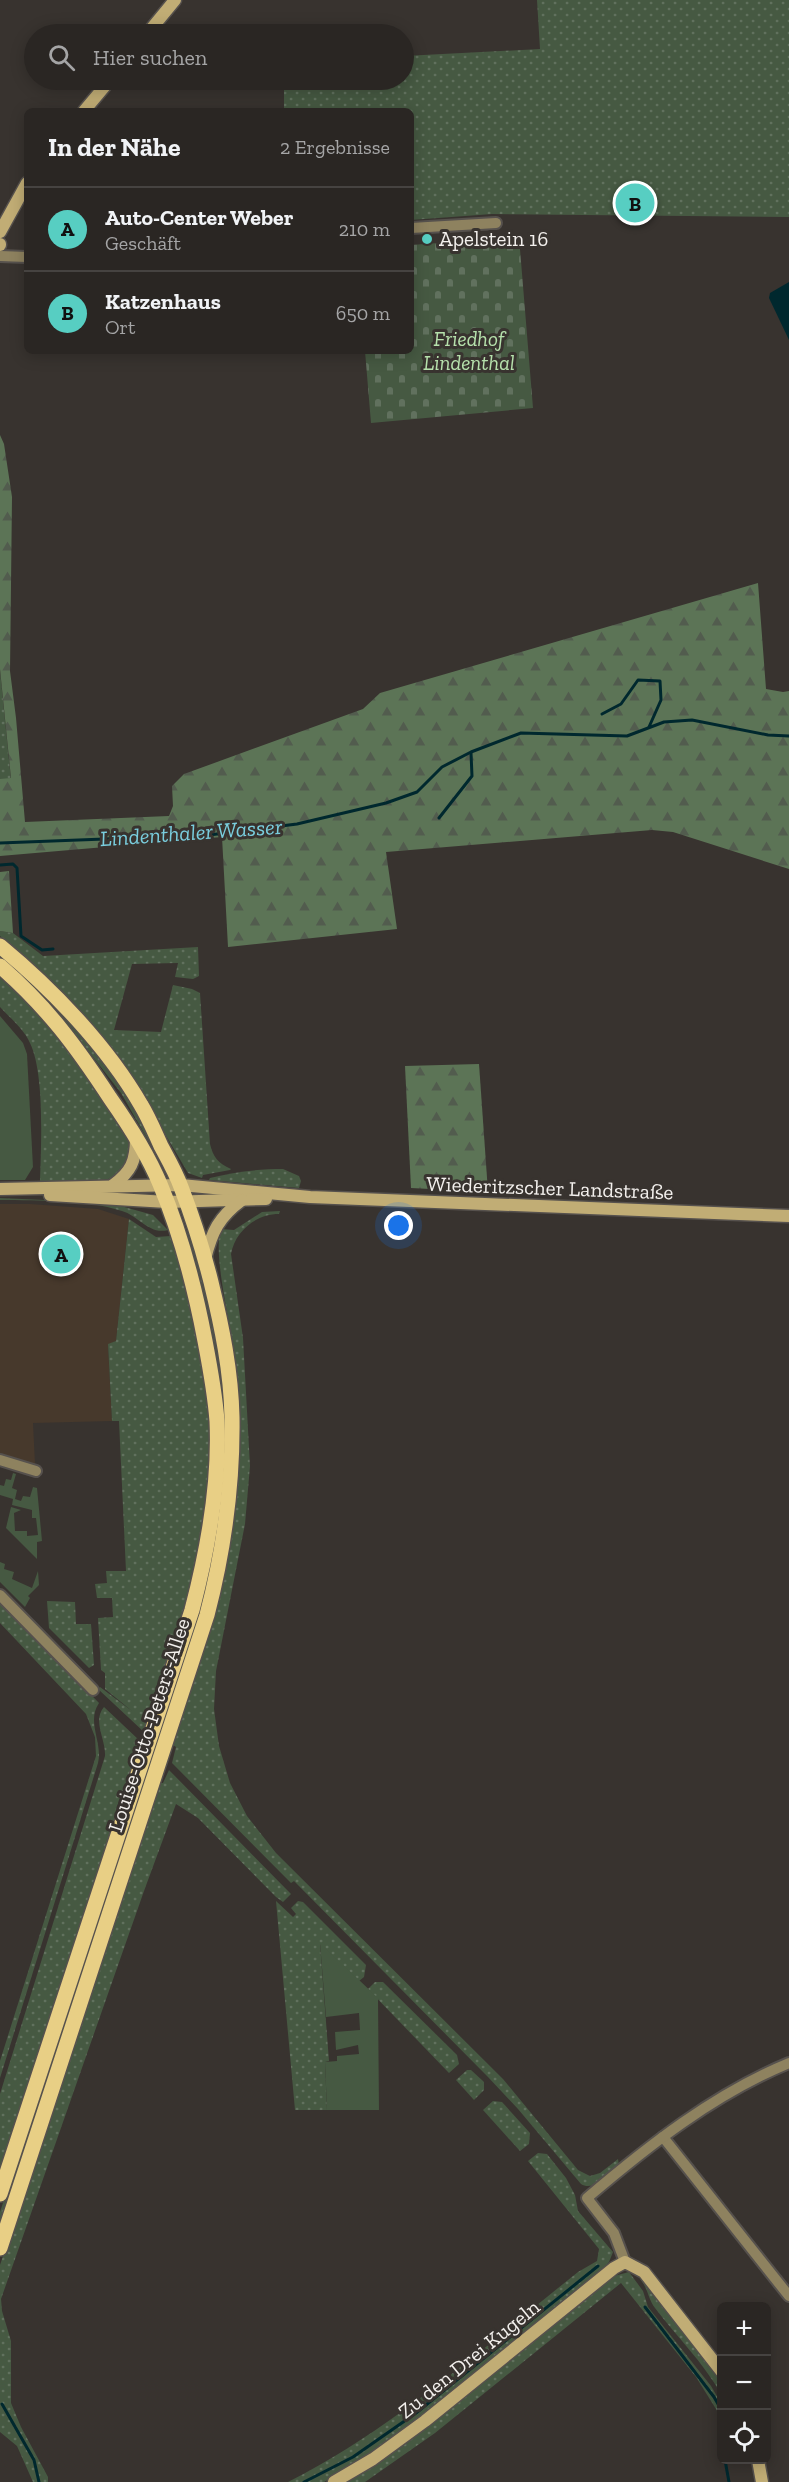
<!DOCTYPE html>
<html lang="de">
<head>
<meta charset="utf-8">
<style>
	:root { --surface:#2a2623; --page:#363230; --text:#f1f3f6; --muted:#a5a5a6; --line:#464341; --accent:#57cec2 }
	body { margin:0; font-family:"Zilla Slab",serif; background:var(--page); color:var(--text) }
	.controls { position:absolute; right:18px; bottom:18px; display:grid; overflow:hidden; border-radius:9px; box-shadow:0 3px 15px #0003 }
	.controls button { width:54px; height:54px; display:grid; place-items:center; padding:0; border:0; border-bottom:2px solid var(--line); background:var(--surface); color:var(--text); font:30px sans-serif }
	.you { position:absolute; left:399px; top:1226px; width:21px; height:21px; margin:-15px; border:4px solid #fff; border-radius:50%; background:#1a73e8; box-shadow:0 0 0 9px #1a73e833 }
	.badge { display:grid; place-items:center; width:39px; height:39px; border-radius:50%; background:var(--accent); color:#111; font-size:20px; font-weight:700 }
	.pin { position:absolute; translate:-50% -50%; border:3px solid #fff; box-shadow:0 2px 6px #0006 }
	.list { margin:0; padding:0; list-style:none }
	h2 { display:flex; justify-content:space-between; align-items:center; height:78px; margin:0; padding:0 24px; font-size:26px }
	h2 small { font-size:20px; font-weight:400; color:var(--muted) }
	.list li { display:grid; grid-template-columns:39px 1fr auto; gap:18px; align-items:center; box-sizing:border-box; height:84px; padding:0 24px; border-top:2px solid var(--line) }
	.list b { display:block; font-size:22px; white-space:nowrap }
	.list p { margin:0; font-size:20px; white-space:nowrap; color:var(--muted) }
	.list em { font-size:20px; font-style:normal; color:var(--muted) }
	.icon { flex:none; width:33px; height:33px; fill:none; stroke:currentColor; stroke-width:2; stroke-linecap:round; stroke-linejoin:round }
	.map { position:relative; flex:none; width:789px; height:2482px; overflow:hidden }
	.search { position:absolute; background:var(--surface); box-shadow:0 3px 15px #0003; left:24px; top:24px; width:390px; height:66px; display:flex; align-items:center; gap:15px; box-sizing:border-box; padding:0 21px; border-radius:33px; color:var(--muted); font-size:22px }
	.panel { position:absolute; background:var(--surface); box-shadow:0 3px 15px #0003; left:24px; top:108px; width:390px; height:246px; border-radius:9px }
	.map>svg:first-child { display:block }
	.commercial { fill:#47392c }
	.grass { fill:url(#grass-dots) }
	.forest { fill:url(#forest-firs) }
	.cemetery { fill:url(#cemetery-stones) }
	.garden { fill:#465942 }
	.water { fill:#00282e }
	.lines { fill:none; stroke-linecap:round; stroke-linejoin:round }
	.stream { stroke:#00282e; stroke-width:3 }
	.street-casing { stroke:#56514d; stroke-width:14 }
	.secondary-casing { stroke:#56514d; stroke-width:15 }
	.primary-casing { stroke:#56514d; stroke-width:18 }
	.street { stroke:#8e825f; stroke-width:10 }
	.secondary { stroke:#c1ad75; stroke-width:12 }
	.primary { stroke:#e8cf85; stroke-width:15 }
	.poi-dot { fill:#57cec2; stroke:#38332f; stroke-width:2 }
	.labels { text-anchor:middle; stroke-width:6; stroke-linejoin:round; paint-order:stroke }
	.poi-label { font-size:21px; fill:#f3f0ed; stroke:#38332f; text-anchor:start }
	.park-label { font-size:21px; font-style:italic; fill:#b6e1ac; stroke:#38332f }
	.street-label { font-size:21px; fill:#f3f0ed; stroke:#38332f }
	.water-label { font-size:22px; font-style:italic; fill:#7acede; stroke:#38332f }
</style>
</head>
<body>
<div class="map">
<svg width="789" height="2482" viewBox="0 0 789 2482">
	<defs>
		<pattern id="grass-dots" width="8" height="8" patternUnits="userSpaceOnUse" patternTransform="scale(1.5)"><rect width="8" height="8" fill="#465942"/><path d="M2 2h.1M6 6h.1" fill="none" stroke="#61715e" stroke-width="1.8" stroke-linecap="round"/></pattern>
		<pattern id="forest-firs" width="22" height="20" patternUnits="userSpaceOnUse" patternTransform="scale(1.5)"><rect width="22" height="20" fill="#5c7456"/><path d="M5 1l3.5 6h-7zM16 11l3.5 6h-7z" fill="#525c4e"/></pattern>
		<pattern id="cemetery-stones" width="16" height="16" patternUnits="userSpaceOnUse" patternTransform="scale(1.5)"><rect width="16" height="16" fill="#465942"/><path d="M2 7V4a2 2 0 0 1 4 0v3zM10 15v-3a2 2 0 0 1 4 0v3z" fill="#61715e"/></pattern>
	</defs>
	<rect width="100%" height="100%" fill="#38332f"/>
	<path class="commercial" d="M0,1204H30L98,1209L129,1219L116,1341L108,1345L112,1421L33,1423L35,1464L0,1453Z"/>
	<g class="grass">
		<path d="M537,0H789V217L492,214L411,220V111H284V80H404V56L540,49Z"/>
		<path d="M0,671L11,780H0Z"/>
		<path d="M0,931L13,933L43,956L198,947L199,976L193,979L175,977L178,963L132,964L114,1030L161,1032L173,985L192,989L200,993L210,1144C213,1157 218,1163 231,1169L230,1170L203,1175L202,1178L188,1173L132,1078L64,995L0,936Z"/>
		<path d="M0,954C51,1002 105,1051 138,1114C148,1131 156,1150 164,1168L121,1093L65,1021L31,984L0,957Z"/>
		<path d="M0,974L59,1034L129,1139L131,1160L114,1178L89,1182H40C41,1146 45,1074 30,1043C24,1029 10,1018 0,1007Z"/>
		<path d="M283,1169L299,1176L301,1181L299,1188L209,1180L210,1178C234,1172 257,1169 283,1169Z"/>
		<path d="M0,1198L110,1203L153,1215L168,1230C149,1235 139,1216 122,1211C84,1199 40,1201 0,1200Z"/>
		<path d="M280,1211L279,1214C256,1214 235,1231 231,1254L243,1338L250,1466L245,1524L216,1671L214,1709L219,1746L230,1783L247,1816L276,1853L503,2079L578,2170L590,2176L600,2173L618,2159L619,2166C609,2174 594,2192 581,2184L518,2109L488,2077L294,1881L291,1883L172,1763L176,1747L173,1745C204,1649 236,1556 240,1454C241,1423 239,1391 235,1359C232,1330 212,1253 221,1229L234,1230L262,1212Z"/>
		<path d="M129,1219L156,1237L171,1236L174,1242L194,1316L211,1417L210,1476L200,1552L194,1579L144,1732L98,1689L100,1687L132,1711L105,1689V1673L101,1670L98,1618L113,1617L112,1598H97L95,1584L107,1583L106,1571H126L119,1421H112L108,1344L116,1341Z"/>
		<path d="M187,1230C199,1267 214,1311 221,1349C246,1488 202,1617 159,1747L156,1744C194,1634 231,1524 223,1405C218,1347 202,1287 184,1232Z"/>
		<path d="M0,1601L99,1703C86,1722 103,1742 98,1763L0,2078V2061L96,1756L95,1737L86,1714L0,1623Z"/>
		<path d="M47,1601L75,1602L76,1624H91L94,1665L89,1668L49,1628Z"/>
		<path d="M104,1707L140,1741L134,1757L138,1758L0,2177V2094L105,1756C106,1739 92,1721 104,1707Z"/>
		<path d="M150,1759L154,1761L0,2226V2212Z"/>
		<path d="M169,1770L291,1894L283,1902L276,1897L198,1818L176,1804L144,1891L1,2299L2,2311L11,2341V2403L21,2427L48,2477V2482H33L17,2446L0,2432V2265L161,1783H163Z"/>
		<path d="M276,1901L293,1917L296,1914L291,1908L298,1901L303,1902L366,1965L364,1977L359,1981L320,1944L329,2061L325,2062L327,2110H295Z"/>
		<path d="M375,1982H383L457,2055L459,2064L449,2073L368,1989Z"/>
		<path d="M467,2070H471L484,2082V2090L474,2100L456,2080Z"/>
		<path d="M493,2101L502,2102L530,2133L529,2144L520,2151L483,2110Z"/>
		<path d="M538,2153L547,2154L566,2178L575,2195L578,2211L613,2252L609,2262L599,2274L397,2436L342,2472L324,2482H288C395,2428 485,2346 578,2272L597,2261L599,2249L528,2161Z"/>
		<path d="M629,2272L643,2291L648,2307L711,2386L721,2403V2417L696,2377L621,2283L435,2433L365,2482H345L614,2276Z"/>
		<path d="M640,2279L649,2286L710,2362L721,2380V2394C703,2362 677,2337 655,2308C648,2299 648,2288 640,2279Z"/>
	</g>
	<g class="forest">
		<path d="M0,435L4,444L12,497L10,671L16,718L25,822L169,816L173,806L172,786L184,774L363,709L380,693L758,583L766,689L783,692L789,691V869L673,832L652,830L386,852L397,929L228,947L222,837L0,856V779L11,778L0,669Z"/>
		<path d="M9,871L13,933L0,931V872Z"/>
		<path d="M479,1064L488,1192L411,1188L405,1066Z"/>
	</g>
	<path class="cemetery" d="M519,237L533,408L371,423L365,351H411V245Z"/>
	<g class="garden">
		<path d="M0,1016L23,1043L27,1054L33,1167L25,1180H0Z"/>
		<path d="M13,1473L16,1474L12,1488L17,1490L15,1499L21,1501L23,1496L30,1497L33,1487L37,1488L42,1541L37,1542V1559L6,1528L11,1507L21,1510L14,1513L15,1531H27V1536L38,1535L36,1518H32V1510L12,1505L13,1499L0,1495V1485L4,1486L6,1479L11,1480Z"/>
		<path d="M0,1562L5,1564L4,1569L14,1572L12,1579L32,1588L38,1571L39,1585L28,1596L30,1598L25,1607L0,1582Z"/>
		<path d="M320,1943L378,1998L379,2110H327L325,2062L337,2061V2056L359,2054L358,2045L336,2050L335,2032L360,2030L359,2013L326,2017Z"/>
	</g>
	<path class="water" d="M789,282V340L769,298L770,293Z"/>
	<g class="lines">
		<g class="stream">
			<path d="M602,714L621,704L638,680L660,681L661,700L649,727"/>
			<path d="M439,818L472,776L471,753"/>
			<path d="M0,843L209,835L297,824L386,803L417,792L442,767L471,752L521,733L627,736L664,722L692,720L768,735L789,736"/>
			<path d="M0,865L13,864L17,868L21,936L42,950L53,949"/>
			<path d="M645,2307L714,2397L722,2411"/>
			<path d="M2,2404L34,2460L39,2482"/>
			<path d="M725,2460L729,2482"/>
			<path d="M304,2482L353,2457L416,2413L598,2266"/>
		</g>
		<defs>
			<g id="street">
				<path d="M411,228L496,223"/>
				<path d="M0,256L27,257"/>
				<path d="M0,1460L36,1471"/>
				<path d="M0,1595L93,1690"/>
				<path d="M663,2137L789,2296"/>
				<path d="M625,2262L614,2233L587,2198C648,2146 714,2094 789,2063"/>
			</g>
			<g id="secondary">
				<path d="M147,34L175,0"/>
				<path d="M84,111L110,80"/>
				<path d="M0,232L27,183"/>
				<path d="M0,244V245"/>
				<path d="M113,1185C131,1172 136,1161 136,1138"/>
				<path d="M0,1189L181,1185L310,1197L789,1216"/>
				<path d="M50,1195L167,1202L266,1199"/>
				<path d="M205,1259C212,1231 219,1217 242,1200"/>
				<path d="M758,2460L762,2482"/>
				<path d="M334,2482L373,2459L425,2421L614,2268L625,2262L644,2272L722,2372"/>
			</g>
			<g id="primary">
				<path d="M0,946C52,989 107,1046 141,1105C149,1118 155,1133 161,1146C168,1159 176,1173 181,1187C193,1218 203,1250 211,1282C222,1327 231,1371 232,1417C233,1484 224,1550 207,1615L0,2248"/>
				<path d="M0,966C47,1007 76,1046 110,1098C129,1125 147,1153 160,1184C181,1234 195,1288 205,1341C210,1367 215,1394 217,1421C220,1485 208,1549 192,1610L0,2194"/>
			</g>
		</defs>
		<use href="#street" class="street-casing"/>
		<use href="#secondary" class="secondary-casing"/>
		<use href="#primary" class="primary-casing"/>
		<use href="#street" class="street"/>
		<use href="#secondary" class="secondary"/>
		<use href="#primary" class="primary"/>
	</g>
	<circle class="poi-dot" cx="427" cy="239" r="6"/>
	<g class="labels">
		<g class="poi-label">
			<text x="439" y="246">Apelstein 16</text>
		</g>
		<g class="park-label">
			<text x="469" y="346">Friedhof<tspan x="469" dy="24">Lindenthal</tspan></text>
		</g>
		<g class="street-label">
			<text transform="translate(550 1188) rotate(2)" y="7">Wiederitzscher Landstraße</text>
			<text transform="translate(149 1725) rotate(-72)" y="7">Louise-Otto-Peters-Allee</text>
			<text transform="translate(469 2359) rotate(-39)" y="7">Zu den Drei Kugeln</text>
		</g>
		<g class="water-label">
			<text transform="translate(191 832) rotate(-4)" y="8">Lindenthaler Wasser</text>
		</g>
	</g>
</svg>
<div class="controls">
<button>+</button>
<button>−</button>
<button><svg class="icon" aria-label="locate" viewBox="0 0 24 24"><circle cx="12" cy="12" r="6"/><path d="M12 2v4M12 18v4M2 12h4M18 12h4"/></svg></button>
</div>
<div class="you"></div>
<div class="pin badge" style="left:61px;top:1254px">A</div>
<div class="pin badge" style="left:635px;top:203px">B</div>
<div class="search"><svg class="icon" aria-label="search" viewBox="0 0 24 24"><circle cx="10" cy="10" r="6"/><path d="M15 15l6 6"/></svg>Hier suchen</div>
<section class="panel">
<h2>In der Nähe<small>2 Ergebnisse</small></h2>
<ul class="list">
<li><span class="badge">A</span><div><b>Auto-Center Weber</b><p>Geschäft</p></div><em>210 m</em></li>
<li><span class="badge">B</span><div><b>Katzenhaus</b><p>Ort</p></div><em>650 m</em></li>
</ul>
</section>
</div>
</body>
</html>
